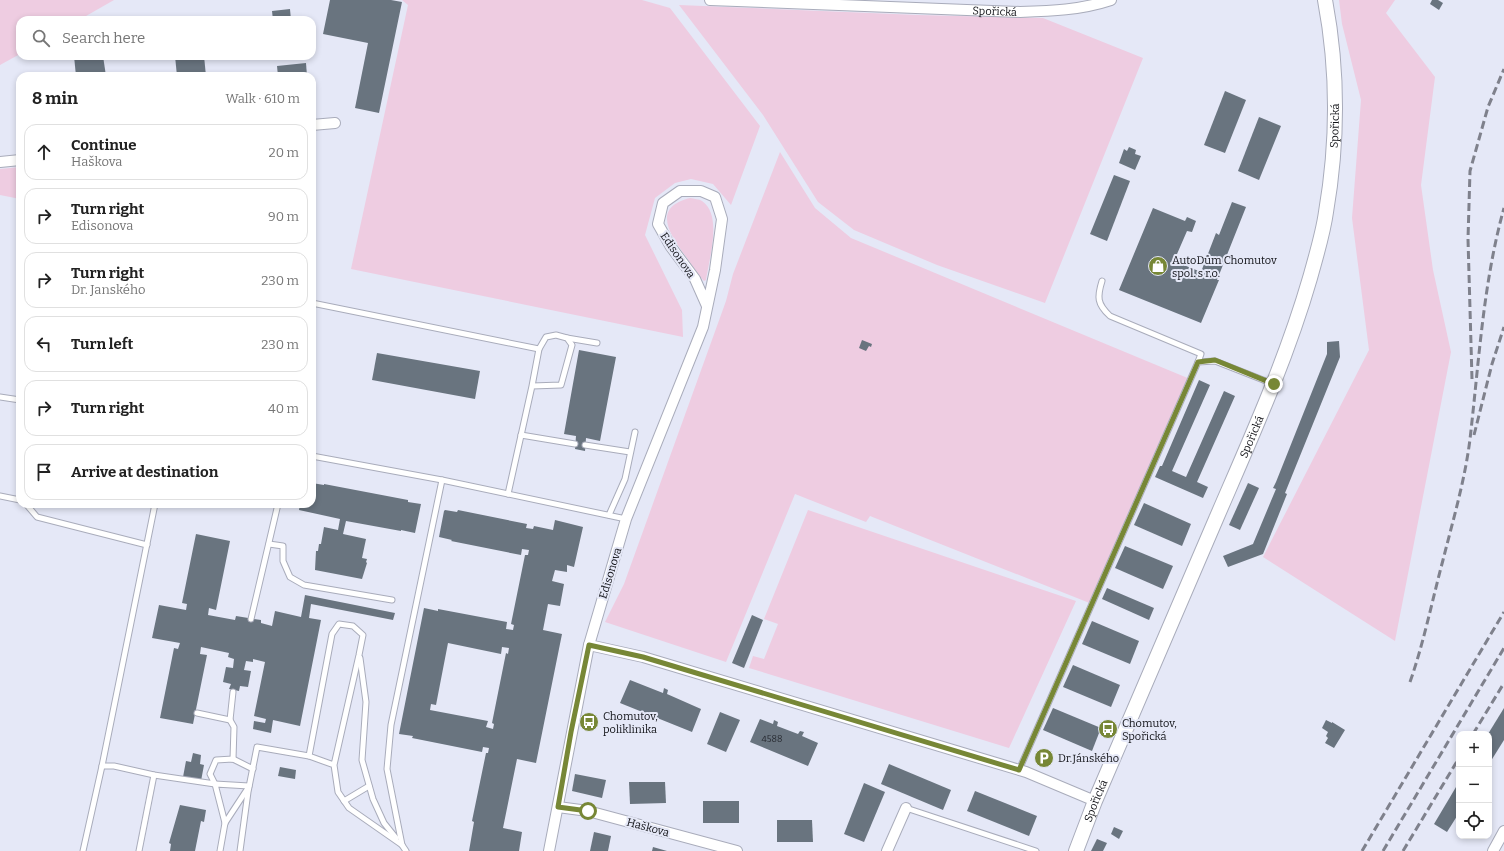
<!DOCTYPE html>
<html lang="en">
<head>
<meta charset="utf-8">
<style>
	:root { --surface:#fff; --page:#f6f6f6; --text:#222; --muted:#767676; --line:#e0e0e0 }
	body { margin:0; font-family:Bitter,serif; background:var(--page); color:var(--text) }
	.controls { position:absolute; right:12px; bottom:12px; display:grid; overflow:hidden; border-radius:8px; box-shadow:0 2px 6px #0003 }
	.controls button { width:36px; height:36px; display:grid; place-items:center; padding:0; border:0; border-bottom:1px solid var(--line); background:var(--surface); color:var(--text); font:20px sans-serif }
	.stop { position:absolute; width:12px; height:12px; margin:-9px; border:3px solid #778736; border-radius:50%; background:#fff }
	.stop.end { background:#778736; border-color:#fff; box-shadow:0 1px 4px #0008 }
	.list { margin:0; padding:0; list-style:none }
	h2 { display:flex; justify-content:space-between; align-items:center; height:52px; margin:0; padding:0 16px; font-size:17px }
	h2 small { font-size:13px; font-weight:400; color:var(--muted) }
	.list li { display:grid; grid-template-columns:26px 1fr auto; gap:12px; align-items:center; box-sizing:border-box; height:56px; margin:0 8px 8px; padding:0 8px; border:1px solid var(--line); border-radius:12px }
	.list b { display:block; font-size:15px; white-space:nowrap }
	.list p { margin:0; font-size:13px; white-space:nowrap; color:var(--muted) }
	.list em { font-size:13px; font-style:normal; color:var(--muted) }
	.icon { flex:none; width:22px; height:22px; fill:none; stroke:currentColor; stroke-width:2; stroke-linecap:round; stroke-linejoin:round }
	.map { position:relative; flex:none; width:1504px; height:851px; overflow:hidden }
	.search { position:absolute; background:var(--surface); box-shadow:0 2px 6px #0003; left:16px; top:16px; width:300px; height:44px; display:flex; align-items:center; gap:10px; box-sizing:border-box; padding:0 14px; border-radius:12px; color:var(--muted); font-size:15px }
	.panel { position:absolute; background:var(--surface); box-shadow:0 2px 6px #0003; left:16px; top:72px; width:300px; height:436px; border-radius:12px }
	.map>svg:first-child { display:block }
	.green { fill:#eecce1 }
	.building { fill:#69747f; fill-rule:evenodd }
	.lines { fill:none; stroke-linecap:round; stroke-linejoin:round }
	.lane-casing { stroke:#a9acbb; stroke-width:7 }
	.street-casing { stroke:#a9acbb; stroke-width:12 }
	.secondary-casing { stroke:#a9acbb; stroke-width:16 }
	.lane { stroke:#fff; stroke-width:5 }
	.street { stroke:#fff; stroke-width:10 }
	.secondary { stroke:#fff; stroke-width:14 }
	.rail { stroke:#7f818c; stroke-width:3; stroke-dasharray:8 4; stroke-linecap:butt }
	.route { stroke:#778736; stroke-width:5 }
	.labels { text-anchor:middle; stroke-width:4; stroke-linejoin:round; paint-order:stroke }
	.number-label { font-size:9px; fill:#272a31 }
	.street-label { font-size:11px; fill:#111217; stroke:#e5e8f7 }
	.poi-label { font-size:11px; fill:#111217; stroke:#e5e8f7; text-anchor:start }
</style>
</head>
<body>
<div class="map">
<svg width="1504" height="851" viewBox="0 0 1504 851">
	<rect width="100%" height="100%" fill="#e5e8f7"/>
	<g class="green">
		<path d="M0,0H114L79,20H20V54L0,65Z"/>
		<path d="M402,0H642L670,8L760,126L731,205L713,184L691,179L675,183L655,198L645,235L682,310L683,337L351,269L408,5Z"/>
		<path d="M1339,0H1395L1386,13L1435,77L1421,185L1433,270L1451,352L1395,641L1263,557L1369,350L1352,218L1361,100L1342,24Z"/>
		<path d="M679,5L918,15L1043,18L1143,58L1045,303L937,265L854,230L818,202L763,115Z"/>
		<path d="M780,152L815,208L851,238L1190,379L1092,604L870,516L866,522L795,494L726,662L605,622L624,584L726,301L733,274Z"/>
		<path d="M20,167V199L0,195V169Z"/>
		<path d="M690,198C694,199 699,199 702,201C723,215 709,259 706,280L704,281C698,275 692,265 687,258C671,236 650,208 690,198Z"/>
		<path d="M808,510L1076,601L1009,748L749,668L753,656L764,659L778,624L764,619Z"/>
	</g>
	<g class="building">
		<path d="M330,0H391L402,2L379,113L355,108L368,43L323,34Z"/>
		<path d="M1432,0H1438L1443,3L1439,10L1430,4Z"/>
		<path d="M290,9L291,20H273L272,11Z"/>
		<path d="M74,56H103L106,76H76Z"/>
		<path d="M175,56H204L206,76H177Z"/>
		<path d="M306,63L307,76H278L277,66Z"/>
		<path d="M1225,91L1246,100L1225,153L1204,145Z"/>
		<path d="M1259,117L1281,126L1259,180L1238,171Z"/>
		<path d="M1129,147L1136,150L1135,154L1141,156L1135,170L1119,163L1124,149L1127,151Z"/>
		<path d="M1114,175L1130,181L1107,241L1090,234Z"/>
		<path d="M1232,202L1246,207L1217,280H1219L1201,323L1119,290L1153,208L1185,221L1187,217L1196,221L1192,232L1187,231L1174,261L1201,272L1216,233L1219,235Z"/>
		<path d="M862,340L872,344L871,347L869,346L866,351L859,348Z"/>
		<path d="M1339,341L1340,357L1285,493L1287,494L1263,554L1228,567L1223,556L1253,544L1276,489L1273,488L1276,482L1327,354V342Z"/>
		<path d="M579,350L616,357L600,441L586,438L585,451L575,449L576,436L564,434Z"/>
		<path d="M377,353L480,371L475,399L372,380Z"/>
		<path d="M1199,380L1210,385L1172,471L1186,477L1224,391L1235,396L1197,482L1208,487L1203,498L1155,477L1160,466H1162Z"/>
		<path d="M312,483L324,485V484L408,500V502L421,504L415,533L401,530V531L346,521L343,534L366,539L362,558L367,559L366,562L367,563L362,579L315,570L316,551H318L319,544H321L324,527L338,530L340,519L299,510L300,504H312Z"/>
		<path d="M1248,483L1259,488L1240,530L1229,525Z"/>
		<path d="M1144,503L1191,524L1182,546L1134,525Z"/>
		<path d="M445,510L457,512L458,510L527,524L526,528L533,529L534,526L553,530L555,520L583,527L574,567L567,565V572L555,570L552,581L564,584L560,606L548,604L543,630L562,634L536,763L517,759L503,828L522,832L519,851H469L474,822L472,821L486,753H488L489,748L483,747L482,752L412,738L413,736L399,734L424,608L438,611V609L507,622L506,629L513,630L514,625L511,624L525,555H528L529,550L522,549L521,555L451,541L452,540L439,537L444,511ZM448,643L501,654L502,647L509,648L508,654L506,653L492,723L494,724L493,729L486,727L488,721L430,710L431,704L436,705Z"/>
		<path d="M196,534L230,541L216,610L209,608L208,615L235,620L236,616L261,620V623L272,626L275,611L301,617L305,595L395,613L393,620L311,604L309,618L321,620L300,726L273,720L271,733L253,729L254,721L265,723L266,719L254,716L265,662L253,659V662L246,661L244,670L251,671L248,687L240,686L239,691L229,689L231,684L223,682L226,667L233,668L234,659L228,657L229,653L201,647L200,654L207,655L193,724L160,718L174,648L178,649L180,643L152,638L159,605L186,610L187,604L182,603Z"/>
		<path d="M1125,546L1173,566L1163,589L1115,568Z"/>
		<path d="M1107,588L1154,608L1149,620L1102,599Z"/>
		<path d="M752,615L763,620L744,668L732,663Z"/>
		<path d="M1092,621L1139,641L1130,664L1082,644Z"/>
		<path d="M1073,665L1120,685L1111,707L1063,687Z"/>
		<path d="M630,680L663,693L664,688L668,690L667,694L701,709L692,732L620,703Z"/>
		<path d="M1053,708L1101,728L1092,751L1043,730Z"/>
		<path d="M1504,708V740L1489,764L1488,734Z"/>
		<path d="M720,712L740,720L726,752L707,744Z"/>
		<path d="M760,719L773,724L774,720L778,722L777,726L798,734L800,731L804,732L802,736L818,743L808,766L750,742Z"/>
		<path d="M1326,720L1332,723V722L1345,730L1334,748L1325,743L1328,738L1326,736L1328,732L1322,728Z"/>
		<path d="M193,753L201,755L200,764L204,765L201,781L183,777L186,761L191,762Z"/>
		<path d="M889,764L951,790L943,810L881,784Z"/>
		<path d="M280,767L296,770L295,779L278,776Z"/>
		<path d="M575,774L606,780L602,798L572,791Z"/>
		<path d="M629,782H665L666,803L630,804Z"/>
		<path d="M1459,782V813L1447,832L1434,824Z"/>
		<path d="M864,783L885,792L864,842L844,834Z"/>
		<path d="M975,791L1037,816L1029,836L967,811Z"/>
		<rect x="703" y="801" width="36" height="22"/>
		<path d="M180,805L206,810L204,822L201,821L195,851H170L171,844L169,843Z"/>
		<path d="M777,820H812L813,842H777Z"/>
		<path d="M1114,827L1123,831L1119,839L1111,834Z"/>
		<path d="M594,832L611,836L608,851H590Z"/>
		<path d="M1097,839L1107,843L1103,851H1091Z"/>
		<path d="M653,847L667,851H652Z"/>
	</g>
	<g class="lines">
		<defs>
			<g id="lane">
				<path d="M1102,281C1097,297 1097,304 1110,316L1201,354L1198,362"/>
				<path d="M312,303L539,349"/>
				<path d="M567,338L597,343"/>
				<path d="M0,397L20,400"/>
				<path d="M521,435L575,444"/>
				<path d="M585,445L630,452"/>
				<path d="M312,456L442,480L626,519"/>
				<path d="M508,494L532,386L561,385L572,345L567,338L556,335L546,337L539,349L532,386"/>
				<path d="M0,496L20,500"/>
				<path d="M26,504L37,517L147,545"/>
				<path d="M609,515L625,479L635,432"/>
				<path d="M269,544L283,546V561L290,577L304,585L392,600"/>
				<path d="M251,619L278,504"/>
				<path d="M360,658L366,702L362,760L373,799L384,823L396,838"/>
				<path d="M233,692L230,720L234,727L233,759"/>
				<path d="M197,713L230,720"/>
				<path d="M334,765L359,655L363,635L353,626L339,624L332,634L309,756L334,765L338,792L349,808L402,845"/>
				<path d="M102,766L155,504"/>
				<path d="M1019,770L1198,362L1215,361L1271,383"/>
				<path d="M344,801L369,786"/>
				<path d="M906,808L1036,851"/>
				<path d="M225,823L215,784L249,786"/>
				<path d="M83,851L102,766H114L154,775L215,784L210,774L216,760L233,759L253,769"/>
				<path d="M139,851L154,775"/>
				<path d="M220,851L225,823L248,788"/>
				<path d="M240,851L248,792L257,747L309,756"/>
				<path d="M406,851L402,845L387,769L391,725L442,480"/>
			</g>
			<g id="street">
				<path id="s1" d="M710,0L1020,12C1051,11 1081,10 1111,0"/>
				<path d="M312,125L335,123"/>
				<path d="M0,162L20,160"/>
				<path d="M589,645L643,657L1026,772L1095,801"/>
				<path d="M558,807L588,811L737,851"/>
				<path d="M549,851L589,645L626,519L703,327L715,270L722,219L715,197L701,191H680L663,203L658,224L671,247L695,279L707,306"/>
				<path d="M887,851L906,808"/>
				<path d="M1493,851L1504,831"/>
			</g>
			<g id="secondary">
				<path id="s2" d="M1076,851L1095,801C1136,707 1176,613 1216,519C1250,440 1286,361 1310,278C1316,256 1323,234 1326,212C1338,142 1338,69 1325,0"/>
			</g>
		</defs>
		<use href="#lane" class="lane-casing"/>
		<use href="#street" class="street-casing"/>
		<use href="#secondary" class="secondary-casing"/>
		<use href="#lane" class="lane"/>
		<use href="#street" class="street"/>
		<use href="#secondary" class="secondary"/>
		<g class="rail">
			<path d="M1472,379L1468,239L1470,171L1488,107L1504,69"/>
			<path d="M1474,435L1492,364L1504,327"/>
			<path d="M1410,682C1424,642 1432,601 1443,560C1453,520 1465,480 1470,439C1479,362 1483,283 1504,208"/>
			<path d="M1473,734L1504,683"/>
			<path d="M1362,851L1504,612"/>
			<path d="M1383,851L1504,648"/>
			<path d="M1403,851L1459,758"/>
		</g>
	</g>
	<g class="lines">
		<path class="route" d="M588,811L558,807L571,732L589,645L643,657L1019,770L1198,362L1215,360L1274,384"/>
	</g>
	<defs>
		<symbol id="shop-disc" viewBox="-11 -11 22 22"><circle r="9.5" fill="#778736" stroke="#e5e8f7"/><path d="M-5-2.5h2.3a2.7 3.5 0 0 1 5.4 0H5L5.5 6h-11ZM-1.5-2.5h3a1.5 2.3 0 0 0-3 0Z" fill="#fff"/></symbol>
		<symbol id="bus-disc" viewBox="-11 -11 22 22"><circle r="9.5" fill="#778736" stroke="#e5e8f7"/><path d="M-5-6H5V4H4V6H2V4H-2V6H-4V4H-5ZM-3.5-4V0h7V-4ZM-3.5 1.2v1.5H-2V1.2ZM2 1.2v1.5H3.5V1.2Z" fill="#fff"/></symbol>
		<symbol id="parking-disc" viewBox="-11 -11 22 22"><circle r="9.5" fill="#778736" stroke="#e5e8f7"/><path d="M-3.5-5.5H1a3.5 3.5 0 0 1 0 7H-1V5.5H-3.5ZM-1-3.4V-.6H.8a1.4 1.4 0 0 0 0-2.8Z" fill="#fff"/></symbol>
	</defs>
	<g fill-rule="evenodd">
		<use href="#shop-disc" x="1147" y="255" width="22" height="22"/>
		<use href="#bus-disc" x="578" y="711" width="22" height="22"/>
		<use href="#bus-disc" x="1097" y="718" width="22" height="22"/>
		<use href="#parking-disc" x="1033" y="747" width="22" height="22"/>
	</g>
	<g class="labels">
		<g class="number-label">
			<text x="772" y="742">4588</text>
		</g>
		<g class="street-label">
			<text dy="4" stroke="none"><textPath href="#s1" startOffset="285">Spořická</textPath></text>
			<text dy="4" stroke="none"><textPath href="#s2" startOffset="774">Spořická</textPath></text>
			<text transform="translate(678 255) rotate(56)" y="4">Edisonova</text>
			<text dy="4" stroke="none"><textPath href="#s2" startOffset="450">Spořická</textPath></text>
			<text transform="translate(610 573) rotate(-73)" y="4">Edisonova</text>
			<text dy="4" stroke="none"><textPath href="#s2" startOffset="54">Spořická</textPath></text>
			<text transform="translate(648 827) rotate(15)" y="4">Haškova</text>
		</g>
		<g class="poi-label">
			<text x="1172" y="264">AutoDům Chomutov<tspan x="1172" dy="13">spol. s r.o.</tspan></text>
			<text x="603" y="720">Chomutov,<tspan x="603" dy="13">poliklinika</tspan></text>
			<text x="1122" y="727">Chomutov,<tspan x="1122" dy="13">Spořická</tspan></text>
			<text x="1058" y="762">Dr.Jánského</text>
		</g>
	</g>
</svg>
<div class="controls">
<button>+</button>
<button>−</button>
<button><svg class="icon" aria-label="locate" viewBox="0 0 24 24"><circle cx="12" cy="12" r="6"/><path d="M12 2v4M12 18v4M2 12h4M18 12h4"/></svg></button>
</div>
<div class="stop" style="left:588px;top:811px"></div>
<div class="stop end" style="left:1274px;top:384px"></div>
<div class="search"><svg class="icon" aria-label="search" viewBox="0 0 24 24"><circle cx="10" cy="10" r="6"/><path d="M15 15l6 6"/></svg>Search here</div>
<section class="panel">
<h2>8 min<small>Walk · 610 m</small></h2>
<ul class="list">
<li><svg class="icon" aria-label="ahead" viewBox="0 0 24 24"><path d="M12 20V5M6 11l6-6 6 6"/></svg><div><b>Continue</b><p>Haškova</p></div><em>20 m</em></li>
<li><svg class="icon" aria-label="right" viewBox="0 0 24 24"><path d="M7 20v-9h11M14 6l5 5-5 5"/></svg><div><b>Turn right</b><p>Edisonova</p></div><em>90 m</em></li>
<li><svg class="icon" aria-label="right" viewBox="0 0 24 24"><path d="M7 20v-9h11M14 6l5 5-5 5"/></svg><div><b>Turn right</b><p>Dr. Janského</p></div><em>230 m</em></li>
<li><svg class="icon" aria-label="left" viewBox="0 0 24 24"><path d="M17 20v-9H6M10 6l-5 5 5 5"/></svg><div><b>Turn left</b></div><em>230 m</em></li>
<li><svg class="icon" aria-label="right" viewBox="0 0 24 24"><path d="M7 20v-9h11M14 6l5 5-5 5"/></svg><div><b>Turn right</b></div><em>40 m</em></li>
<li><svg class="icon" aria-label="arrive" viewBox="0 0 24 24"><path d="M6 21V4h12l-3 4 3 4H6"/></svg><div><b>Arrive at destination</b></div></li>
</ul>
</section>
</div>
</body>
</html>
